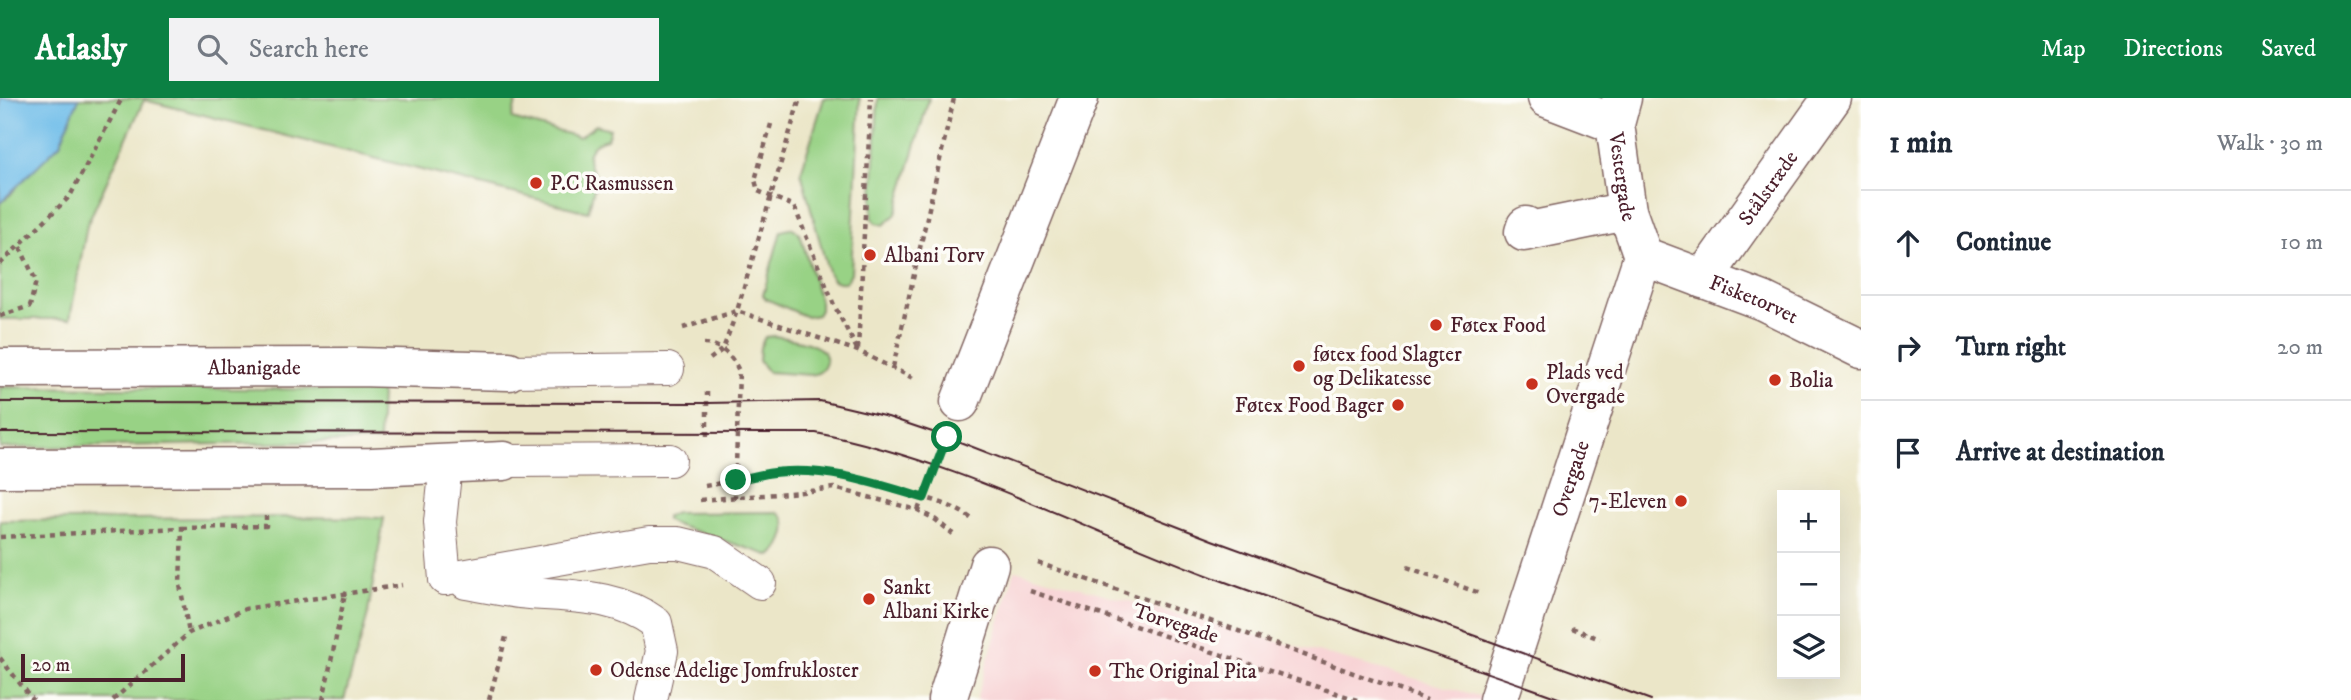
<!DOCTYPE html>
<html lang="en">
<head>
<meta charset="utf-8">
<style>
	:root { --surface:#fff; --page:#f2f2f3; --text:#1f2937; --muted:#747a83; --line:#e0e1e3; --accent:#0b8043 }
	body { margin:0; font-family:"IM FELL DW Pica",serif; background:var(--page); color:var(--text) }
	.controls { position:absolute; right:21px; bottom:21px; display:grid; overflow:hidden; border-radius:0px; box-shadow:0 7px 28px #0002 }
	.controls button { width:63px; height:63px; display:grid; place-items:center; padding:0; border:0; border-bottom:2px solid var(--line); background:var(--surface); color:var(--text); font:35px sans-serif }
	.scale { position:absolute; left:21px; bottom:18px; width:164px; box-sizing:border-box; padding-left:7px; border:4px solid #4a1f2b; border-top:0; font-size:19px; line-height:24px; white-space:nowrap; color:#4a1f2b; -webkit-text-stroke:5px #fdfcf7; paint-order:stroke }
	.stop { position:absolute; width:21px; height:21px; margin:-16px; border:5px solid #0b8043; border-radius:50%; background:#fff }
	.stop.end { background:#0b8043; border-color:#fff; box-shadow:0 2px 7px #0008 }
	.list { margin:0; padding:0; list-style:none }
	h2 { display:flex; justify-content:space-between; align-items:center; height:91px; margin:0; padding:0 28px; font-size:30px }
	h2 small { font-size:23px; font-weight:400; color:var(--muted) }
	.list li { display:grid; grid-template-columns:46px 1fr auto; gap:21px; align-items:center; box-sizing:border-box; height:105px; padding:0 28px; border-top:2px solid var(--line) }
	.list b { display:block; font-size:26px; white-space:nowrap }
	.list em { font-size:23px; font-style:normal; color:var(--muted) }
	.icon { flex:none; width:38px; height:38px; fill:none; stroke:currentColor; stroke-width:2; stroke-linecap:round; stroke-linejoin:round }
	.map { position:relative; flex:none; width:1861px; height:602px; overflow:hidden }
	header { display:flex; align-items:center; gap:42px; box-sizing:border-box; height:98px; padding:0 35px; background:var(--accent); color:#fff }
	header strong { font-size:33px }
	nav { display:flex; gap:38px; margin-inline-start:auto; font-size:24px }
	.search { width:490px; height:63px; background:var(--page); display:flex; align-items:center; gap:18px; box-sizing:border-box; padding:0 24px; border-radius:0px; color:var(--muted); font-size:26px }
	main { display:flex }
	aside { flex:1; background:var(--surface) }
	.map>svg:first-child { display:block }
	.built { fill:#f7cfd2 }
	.green { fill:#98d285; stroke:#717858; stroke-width:2 }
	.water { fill:#6fbde9; stroke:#5c6e8a; stroke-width:2 }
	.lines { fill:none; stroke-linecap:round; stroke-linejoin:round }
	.lane-casing { stroke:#826562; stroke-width:34 }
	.street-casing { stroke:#826562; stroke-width:41 }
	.path { stroke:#826562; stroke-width:4.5; stroke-dasharray:5 5; stroke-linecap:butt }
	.lane { stroke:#fff; stroke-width:32 }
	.street { stroke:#fff; stroke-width:38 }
	.tram { stroke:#4a1f2b; stroke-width:2 }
	.route { stroke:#0b8043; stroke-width:9 }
	.poi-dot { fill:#c8321e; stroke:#fdfcf7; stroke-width:2.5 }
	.labels { text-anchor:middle; stroke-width:7; stroke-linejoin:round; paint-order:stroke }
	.street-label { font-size:21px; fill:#4a1f2b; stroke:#fdfcf7 }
	.poi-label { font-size:21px; fill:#4a1f2b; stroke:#fdfcf7; text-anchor:start }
</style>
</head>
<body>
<header>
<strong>Atlasly</strong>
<div class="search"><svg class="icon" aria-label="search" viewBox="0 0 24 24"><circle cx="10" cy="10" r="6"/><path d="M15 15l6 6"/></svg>Search here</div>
<nav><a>Map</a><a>Directions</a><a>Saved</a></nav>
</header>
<main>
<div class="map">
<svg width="1861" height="602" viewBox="0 0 1861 602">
	<rect width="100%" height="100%" fill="#fdfcf7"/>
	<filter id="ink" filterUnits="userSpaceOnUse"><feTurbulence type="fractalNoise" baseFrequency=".0143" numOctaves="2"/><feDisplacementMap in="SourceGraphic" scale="14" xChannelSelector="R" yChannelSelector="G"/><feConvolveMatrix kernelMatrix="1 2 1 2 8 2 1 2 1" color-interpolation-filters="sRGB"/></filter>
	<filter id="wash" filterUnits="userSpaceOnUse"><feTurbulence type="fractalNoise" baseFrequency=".00686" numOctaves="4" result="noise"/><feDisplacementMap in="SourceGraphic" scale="28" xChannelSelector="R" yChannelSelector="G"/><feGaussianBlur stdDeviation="1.57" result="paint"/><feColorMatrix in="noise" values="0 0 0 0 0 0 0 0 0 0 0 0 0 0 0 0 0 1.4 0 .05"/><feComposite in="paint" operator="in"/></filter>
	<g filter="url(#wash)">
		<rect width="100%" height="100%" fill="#ebe6c8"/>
		<path class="built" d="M1015,472L1494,602H976Z"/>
		<g class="green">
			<path d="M79,0H517L512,21L579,39L596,27L610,31L607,41C585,46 583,64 597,79L588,114L144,2L87,127L70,221H0V105L11,96L71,18Z"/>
			<path d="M824,0H860L851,175L846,184C836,185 832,182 828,174L801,74Z"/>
			<path d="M878,0H929L896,116L884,127L876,125L872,119Z"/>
			<path d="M793,130L798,134L801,139L820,204V212L817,217L807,219L766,201L763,197L781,133Z"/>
			<path d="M775,238C789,241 837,245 824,269C821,275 816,276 810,277L768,274L759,263L760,249L765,239Z"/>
			<path d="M0,289L381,292L379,343L0,350Z"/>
			<path d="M776,414C794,420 783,450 771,458L673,426L666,422V419L676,415Z"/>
			<path d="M281,419L384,420L367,520L344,602H0V423Z"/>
		</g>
		<path class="water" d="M0,0H79L60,46L0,105Z"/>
	</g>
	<g filter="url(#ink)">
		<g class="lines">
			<defs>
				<g id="lane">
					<path d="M509,273L668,271"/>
					<path d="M504,363L670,362"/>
					<path d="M445,481L649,445H678L715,454L760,485"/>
					<path d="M445,481L440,424L446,366"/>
					<path d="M466,485C484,488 502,492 520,494C568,499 615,495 656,525L662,553L651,602"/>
				</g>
				<g id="street">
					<path d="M1547,0L1615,26"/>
					<path id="s1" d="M1622,0L1615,26L1627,113L1643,158"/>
					<path d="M1526,128L1524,134L1627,113"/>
					<path id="s2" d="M1643,158L1763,203L1861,251"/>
					<path id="s3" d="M1703,181L1832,0"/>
					<path id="s4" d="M0,270L358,269L509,273"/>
					<path d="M960,304L1079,0"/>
					<path d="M0,370L371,369L504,363"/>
					<path d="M947,602L989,467"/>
					<path id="s5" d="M1498,602L1643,158"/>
				</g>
			</defs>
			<use href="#lane" class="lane-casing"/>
			<use href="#street" class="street-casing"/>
			<g class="path">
				<path d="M771,26L755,82L758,93L794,108L834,207L858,253"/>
				<path d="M0,166L70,98L122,0"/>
				<path d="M0,218L30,208L36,183L19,147"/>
				<path d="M683,230L737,213L858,253L917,282"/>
				<path d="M704,246C721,246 732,258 739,273L735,400"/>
				<path d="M858,251L871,0"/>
				<path d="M710,261L723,251L737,213L800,0"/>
				<path d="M893,269L954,0"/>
				<path d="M707,338V294"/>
				<path d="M705,388C729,384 755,376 780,374C824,370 866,383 908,395C930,401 955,407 973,422"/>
				<path d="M700,402L802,394L834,390L918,412L936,422L953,436"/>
				<path d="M918,412L944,348"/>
				<path d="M182,430L266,428V418"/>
				<path d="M0,439L182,430L180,487L189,535"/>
				<path d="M1038,465L1228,529L1427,602"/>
				<path d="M1407,469L1482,496"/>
				<path d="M1030,493L1357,602"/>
				<path d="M1572,530L1600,541"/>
				<path d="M0,560L33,602"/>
				<path d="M113,602L189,535L245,511L402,487"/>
				<path d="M323,602L345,496"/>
				<path d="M489,602L507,535"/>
			</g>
			<use href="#lane" class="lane"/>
			<use href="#street" class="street"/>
			<g class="tram">
				<path d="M0,304L708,305L820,303L888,319L947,339L1212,442L1651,602"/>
				<path d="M0,334L816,335C951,361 1075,427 1204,476C1322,521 1444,558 1564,602"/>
			</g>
		</g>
	</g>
	<g class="lines" filter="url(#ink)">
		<path class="route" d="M736,382C750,380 764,375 779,374C829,369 877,386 924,400L947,339"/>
	</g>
	<g class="poi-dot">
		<circle cx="536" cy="85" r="7"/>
		<circle cx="870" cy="157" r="7"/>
		<circle cx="1436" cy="227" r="7"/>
		<circle cx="1299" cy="268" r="7"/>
		<circle cx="1775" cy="282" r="7"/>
		<circle cx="1532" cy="286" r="7"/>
		<circle cx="1398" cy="307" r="7"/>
		<circle cx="1681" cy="403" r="7"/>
		<circle cx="869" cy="501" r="7"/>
		<circle cx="596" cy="572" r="7"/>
		<circle cx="1095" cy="573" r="7"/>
	</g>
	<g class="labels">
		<g class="street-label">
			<text dy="7" stroke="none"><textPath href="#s1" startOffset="80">Vestergade</textPath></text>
			<text dy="7" stroke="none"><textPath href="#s3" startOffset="112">Stålstræde</textPath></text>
			<text dy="7" stroke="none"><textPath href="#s2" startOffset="119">Fisketorvet</textPath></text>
			<text dy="7" stroke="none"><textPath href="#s4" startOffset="254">Albanigade</textPath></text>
			<text dy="7" stroke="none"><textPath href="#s5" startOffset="233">Overgade</textPath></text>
			<text transform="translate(1176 525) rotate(18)" y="7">Torvegade</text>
		</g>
		<g class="poi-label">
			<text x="550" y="92">P.C Rasmussen</text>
			<text x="884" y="164">Albani Torv</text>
			<text x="1450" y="234">Føtex Food</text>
			<text x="1313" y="263">føtex food Slagter<tspan x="1313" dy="24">og Delikatesse</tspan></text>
			<text x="1546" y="281">Plads ved<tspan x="1546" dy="24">Overgade</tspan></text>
			<text x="1789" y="289">Bolia</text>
			<text x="1384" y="314" text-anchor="end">Føtex Food Bager</text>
			<text x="1667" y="410" text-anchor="end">7-Eleven</text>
			<text x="883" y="496">Sankt<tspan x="883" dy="24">Albani Kirke</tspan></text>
			<text x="610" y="579">Odense Adelige Jomfrukloster</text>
			<text x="1109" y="580">The Original Pita</text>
		</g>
	</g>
</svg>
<div class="controls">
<button>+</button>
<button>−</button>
<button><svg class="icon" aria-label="layers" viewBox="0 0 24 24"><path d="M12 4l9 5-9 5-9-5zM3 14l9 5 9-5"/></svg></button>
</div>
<div class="scale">20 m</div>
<div class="stop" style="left:947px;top:339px"></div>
<div class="stop end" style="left:736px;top:382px"></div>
</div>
<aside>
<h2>1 min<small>Walk · 30 m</small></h2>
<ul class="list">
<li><svg class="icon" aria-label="ahead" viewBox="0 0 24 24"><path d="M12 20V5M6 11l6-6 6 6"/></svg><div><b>Continue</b></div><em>10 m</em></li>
<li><svg class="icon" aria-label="right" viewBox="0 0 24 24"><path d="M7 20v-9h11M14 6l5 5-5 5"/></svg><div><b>Turn right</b></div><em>20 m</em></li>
<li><svg class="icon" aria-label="arrive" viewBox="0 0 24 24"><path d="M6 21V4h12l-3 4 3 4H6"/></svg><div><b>Arrive at destination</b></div></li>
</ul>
</aside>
</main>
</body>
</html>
